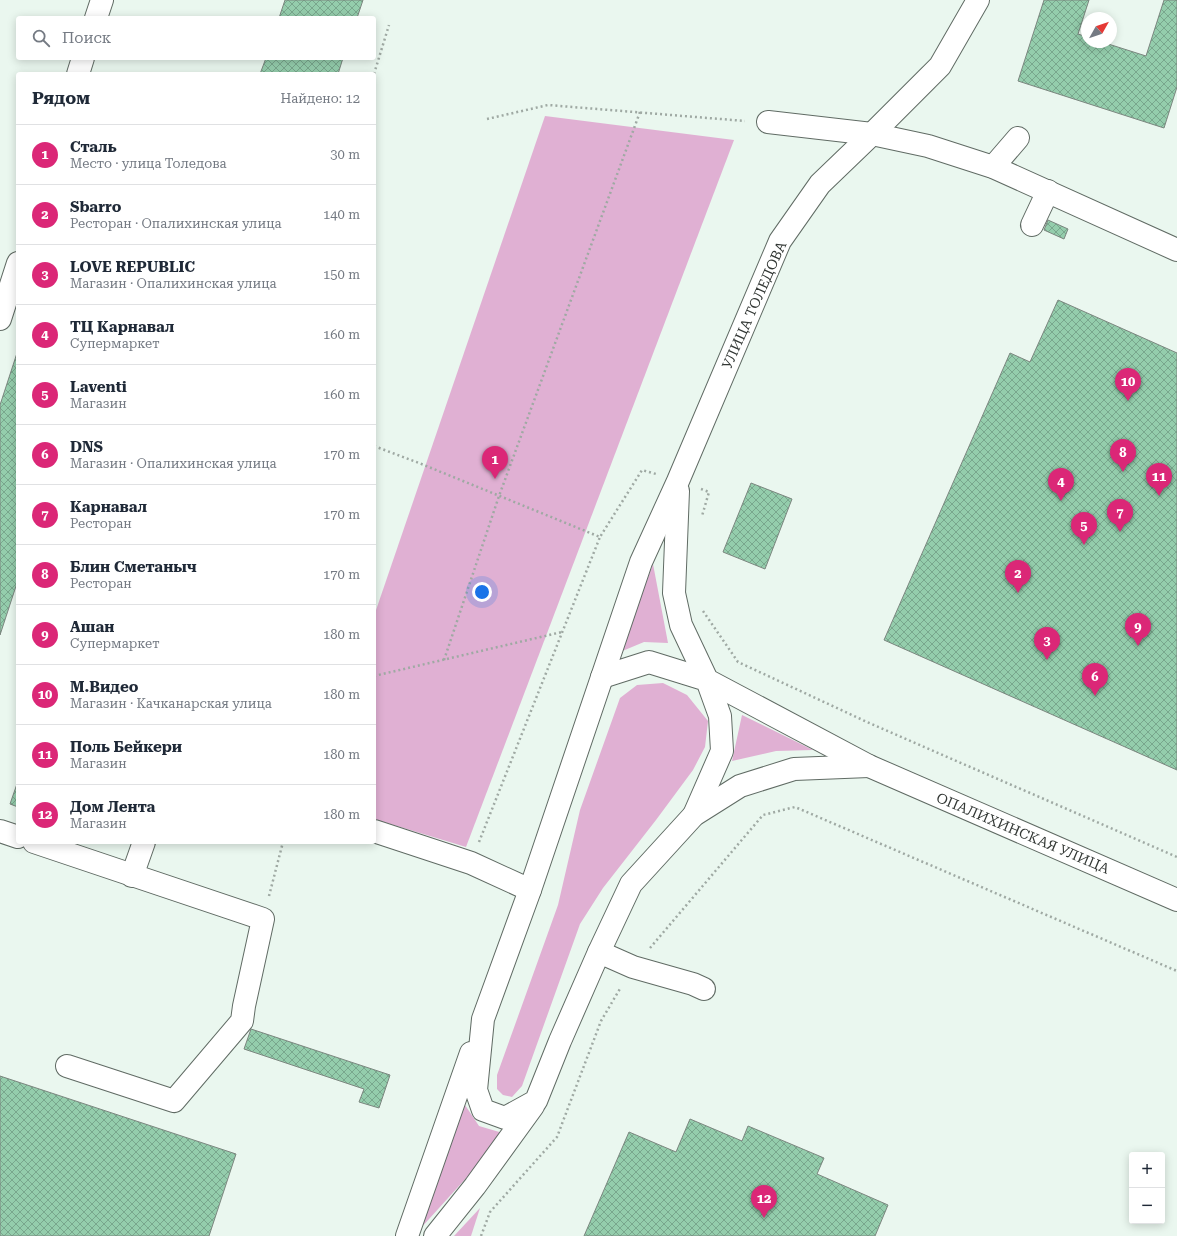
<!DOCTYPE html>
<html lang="ru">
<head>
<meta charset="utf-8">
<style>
	:root { --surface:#fff; --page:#f6f6f7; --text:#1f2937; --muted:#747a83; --line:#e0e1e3; --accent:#db2777 }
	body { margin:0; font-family:"Roboto Serif",serif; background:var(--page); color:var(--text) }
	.controls { position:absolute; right:12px; bottom:12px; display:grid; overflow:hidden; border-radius:4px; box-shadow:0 2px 10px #0003 }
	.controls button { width:36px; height:36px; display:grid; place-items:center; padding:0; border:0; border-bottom:1px solid var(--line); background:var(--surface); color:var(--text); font:20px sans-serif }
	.compass { position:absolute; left:1081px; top:12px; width:36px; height:36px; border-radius:50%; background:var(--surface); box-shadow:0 2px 10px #0003; rotate:50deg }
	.you { position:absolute; left:482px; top:592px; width:14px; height:14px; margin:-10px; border:3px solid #fff; border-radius:50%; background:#1a73e8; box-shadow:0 0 0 6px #1a73e833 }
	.badge { display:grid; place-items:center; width:26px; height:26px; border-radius:50%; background:var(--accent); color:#fff; font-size:13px; font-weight:700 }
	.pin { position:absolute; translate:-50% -33px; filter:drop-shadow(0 1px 2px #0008) }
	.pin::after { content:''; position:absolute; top:21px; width:14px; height:12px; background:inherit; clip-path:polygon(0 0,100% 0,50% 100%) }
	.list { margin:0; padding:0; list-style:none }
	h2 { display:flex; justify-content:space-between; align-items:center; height:52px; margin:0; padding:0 16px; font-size:17px }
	h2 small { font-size:13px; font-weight:400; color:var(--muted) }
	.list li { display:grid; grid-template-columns:26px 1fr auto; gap:12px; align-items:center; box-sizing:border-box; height:60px; padding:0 16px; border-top:1px solid var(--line) }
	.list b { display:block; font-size:15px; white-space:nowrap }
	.list p { margin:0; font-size:13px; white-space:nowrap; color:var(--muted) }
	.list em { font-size:13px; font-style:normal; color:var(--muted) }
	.icon { flex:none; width:22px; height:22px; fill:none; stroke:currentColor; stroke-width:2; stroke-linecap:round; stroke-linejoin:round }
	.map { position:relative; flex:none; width:1177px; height:1236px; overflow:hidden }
	.search { position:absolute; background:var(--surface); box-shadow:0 2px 10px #0003; left:16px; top:16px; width:360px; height:44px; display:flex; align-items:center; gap:10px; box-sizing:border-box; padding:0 14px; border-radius:4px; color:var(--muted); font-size:15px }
	.panel { position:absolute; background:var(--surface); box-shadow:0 2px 10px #0003; left:16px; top:72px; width:360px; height:772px; border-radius:4px }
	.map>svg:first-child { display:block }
	.grass { fill:#e0b0d3 }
	.building { fill:url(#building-cross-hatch); stroke:#7b867f }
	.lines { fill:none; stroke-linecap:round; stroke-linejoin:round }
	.minor-casing { stroke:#606b64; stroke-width:24 }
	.path { stroke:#9fa9a3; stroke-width:2.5; stroke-dasharray:2 3; stroke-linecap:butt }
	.minor { stroke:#fff; stroke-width:22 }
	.labels { text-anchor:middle; stroke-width:4; stroke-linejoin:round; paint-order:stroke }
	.street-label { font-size:14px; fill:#333835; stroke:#fff }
</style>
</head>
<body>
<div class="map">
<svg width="1177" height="1236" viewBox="0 0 1177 1236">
	<defs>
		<pattern id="building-cross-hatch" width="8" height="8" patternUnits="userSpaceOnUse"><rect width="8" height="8" fill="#94cdac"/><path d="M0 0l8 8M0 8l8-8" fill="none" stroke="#79a78d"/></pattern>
	</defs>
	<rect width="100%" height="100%" fill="#eaf7ef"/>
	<g class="grass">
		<path d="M545,116L734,140L466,847L374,819V616Z"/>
		<path d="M653,564L668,643L644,642L620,652Z"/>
		<path d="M663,683L687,695L708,721L705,747L693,770L656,820L603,888L580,924L522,1086L512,1097L503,1095L497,1089V1075L558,905L580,810L620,698L637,685Z"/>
		<path d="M742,715L813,750L776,751L732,761Z"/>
		<path d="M463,1102L479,1126L506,1134L420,1229Z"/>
		<path d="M480,1208L471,1236H454Z"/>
	</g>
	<g class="building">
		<path d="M285,0H363L357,18H279Z"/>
		<path d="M1044,0H1089L1078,34L1087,37V42H1102L1146,56L1164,0H1177V87L1164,128L1018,81Z"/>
		<path d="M266,58H343L338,74H260Z"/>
		<path d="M1048,220L1068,229L1064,239L1044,230Z"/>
		<path d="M1058,300L1177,353V770L884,640L1010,353L1030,362Z"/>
		<path d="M18,350V580L0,635V405Z"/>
		<path d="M751,483L792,499L765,569L723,552Z"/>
		<path d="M18,781V807L10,804Z"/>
		<path d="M251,1029L390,1075L379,1108L359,1102L364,1089L244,1049Z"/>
		<path d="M0,1076L236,1154L209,1236H0Z"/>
		<path d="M690,1119L742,1141L748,1126L824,1158L817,1174L888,1205L875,1236H584L629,1132L676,1152Z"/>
	</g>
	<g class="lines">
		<defs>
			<g id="minor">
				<path d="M96,18L102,0"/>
				<path d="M78,74L83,58"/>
				<path d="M768,122L872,134L928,146L993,167L1177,250"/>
				<path d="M993,167L1018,138"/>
				<path d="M1032,225L1048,191"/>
				<path d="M0,319L18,263"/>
				<path d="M678,491L674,593L681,625L707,680L869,766L1177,900"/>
				<path d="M602,677L649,662L707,680L720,716L722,751L694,815"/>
				<path d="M869,766L794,769L740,786L694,815L631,884L599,952L560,1041L536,1101L505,1118L483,1110L476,1090L483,1019L530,890L641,562L678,481L780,241L820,184L872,134L940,66L978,0"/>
				<path d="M0,831L18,837"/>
				<path d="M374,831L471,863L530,890"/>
				<path d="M34,842L263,919L244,1006L242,1021L174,1101L67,1066"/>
				<path d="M132,876L144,842"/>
				<path d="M599,952L633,967L693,984L704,989"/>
				<path d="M407,1236L471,1053"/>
				<path d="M435,1236L475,1186L533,1106"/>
			</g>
		</defs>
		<use href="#minor" class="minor-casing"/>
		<g class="path">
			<path d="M374,74L389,25"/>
			<path d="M487,119L548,105L745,121"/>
			<path d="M374,446L419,463L600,537L642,470L656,474"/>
			<path d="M701,489L709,492L702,516"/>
			<path d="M703,611L738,662L867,722L1177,857"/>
			<path d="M444,660L499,496L640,112"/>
			<path d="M374,676L562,632"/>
			<path d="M479,842L600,537"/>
			<path d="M269,896L283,842"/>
			<path d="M650,948L763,815L795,807L1177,971"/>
			<path d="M481,1236L490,1212L557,1137L601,1021L621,987"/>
		</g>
		<use href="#minor" class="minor"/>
	</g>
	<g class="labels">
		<g class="street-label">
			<text transform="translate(754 305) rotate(-66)" y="5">УЛИЦА ТОЛЕДОВА</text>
			<text transform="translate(1023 833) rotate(23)" y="5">ОПАЛИХИНСКАЯ УЛИЦА</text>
		</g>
	</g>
</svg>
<div class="controls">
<button>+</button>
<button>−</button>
</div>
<svg class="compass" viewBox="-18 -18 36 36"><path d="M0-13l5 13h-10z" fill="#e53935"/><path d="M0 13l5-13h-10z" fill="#747a83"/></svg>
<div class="you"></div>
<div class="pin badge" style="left:495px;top:479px">1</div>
<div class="pin badge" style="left:1018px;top:593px">2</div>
<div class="pin badge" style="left:1047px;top:660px">3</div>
<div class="pin badge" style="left:1061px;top:501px">4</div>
<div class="pin badge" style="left:1084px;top:545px">5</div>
<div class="pin badge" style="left:1095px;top:696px">6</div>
<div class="pin badge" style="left:1120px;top:532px">7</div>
<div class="pin badge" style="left:1123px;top:472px">8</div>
<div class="pin badge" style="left:1138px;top:646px">9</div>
<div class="pin badge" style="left:1128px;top:401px">10</div>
<div class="pin badge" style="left:1159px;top:496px">11</div>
<div class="pin badge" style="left:764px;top:1218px">12</div>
<div class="search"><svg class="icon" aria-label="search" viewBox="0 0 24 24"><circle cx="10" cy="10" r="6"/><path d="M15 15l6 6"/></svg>Поиск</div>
<section class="panel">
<h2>Рядом<small>Найдено: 12</small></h2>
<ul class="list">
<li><span class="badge">1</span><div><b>Сталь</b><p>Место · улица Толедова</p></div><em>30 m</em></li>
<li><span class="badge">2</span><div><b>Sbarro</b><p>Ресторан · Опалихинская улица</p></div><em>140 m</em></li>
<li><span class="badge">3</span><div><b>LOVE REPUBLIC</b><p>Магазин · Опалихинская улица</p></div><em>150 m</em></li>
<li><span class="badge">4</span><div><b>ТЦ Карнавал</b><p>Супермаркет</p></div><em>160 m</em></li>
<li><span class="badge">5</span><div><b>Laventi</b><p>Магазин</p></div><em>160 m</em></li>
<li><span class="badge">6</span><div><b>DNS</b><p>Магазин · Опалихинская улица</p></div><em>170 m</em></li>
<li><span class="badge">7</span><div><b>Карнавал</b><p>Ресторан</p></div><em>170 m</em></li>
<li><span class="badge">8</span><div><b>Блин Сметаныч</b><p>Ресторан</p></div><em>170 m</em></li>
<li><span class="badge">9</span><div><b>Ашан</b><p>Супермаркет</p></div><em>180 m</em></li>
<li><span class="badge">10</span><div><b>М.Видео</b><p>Магазин · Качканарская улица</p></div><em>180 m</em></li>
<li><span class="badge">11</span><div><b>Поль Бейкери</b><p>Магазин</p></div><em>180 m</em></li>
<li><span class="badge">12</span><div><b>Дом Лента</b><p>Магазин</p></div><em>180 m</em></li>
</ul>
</section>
</div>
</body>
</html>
